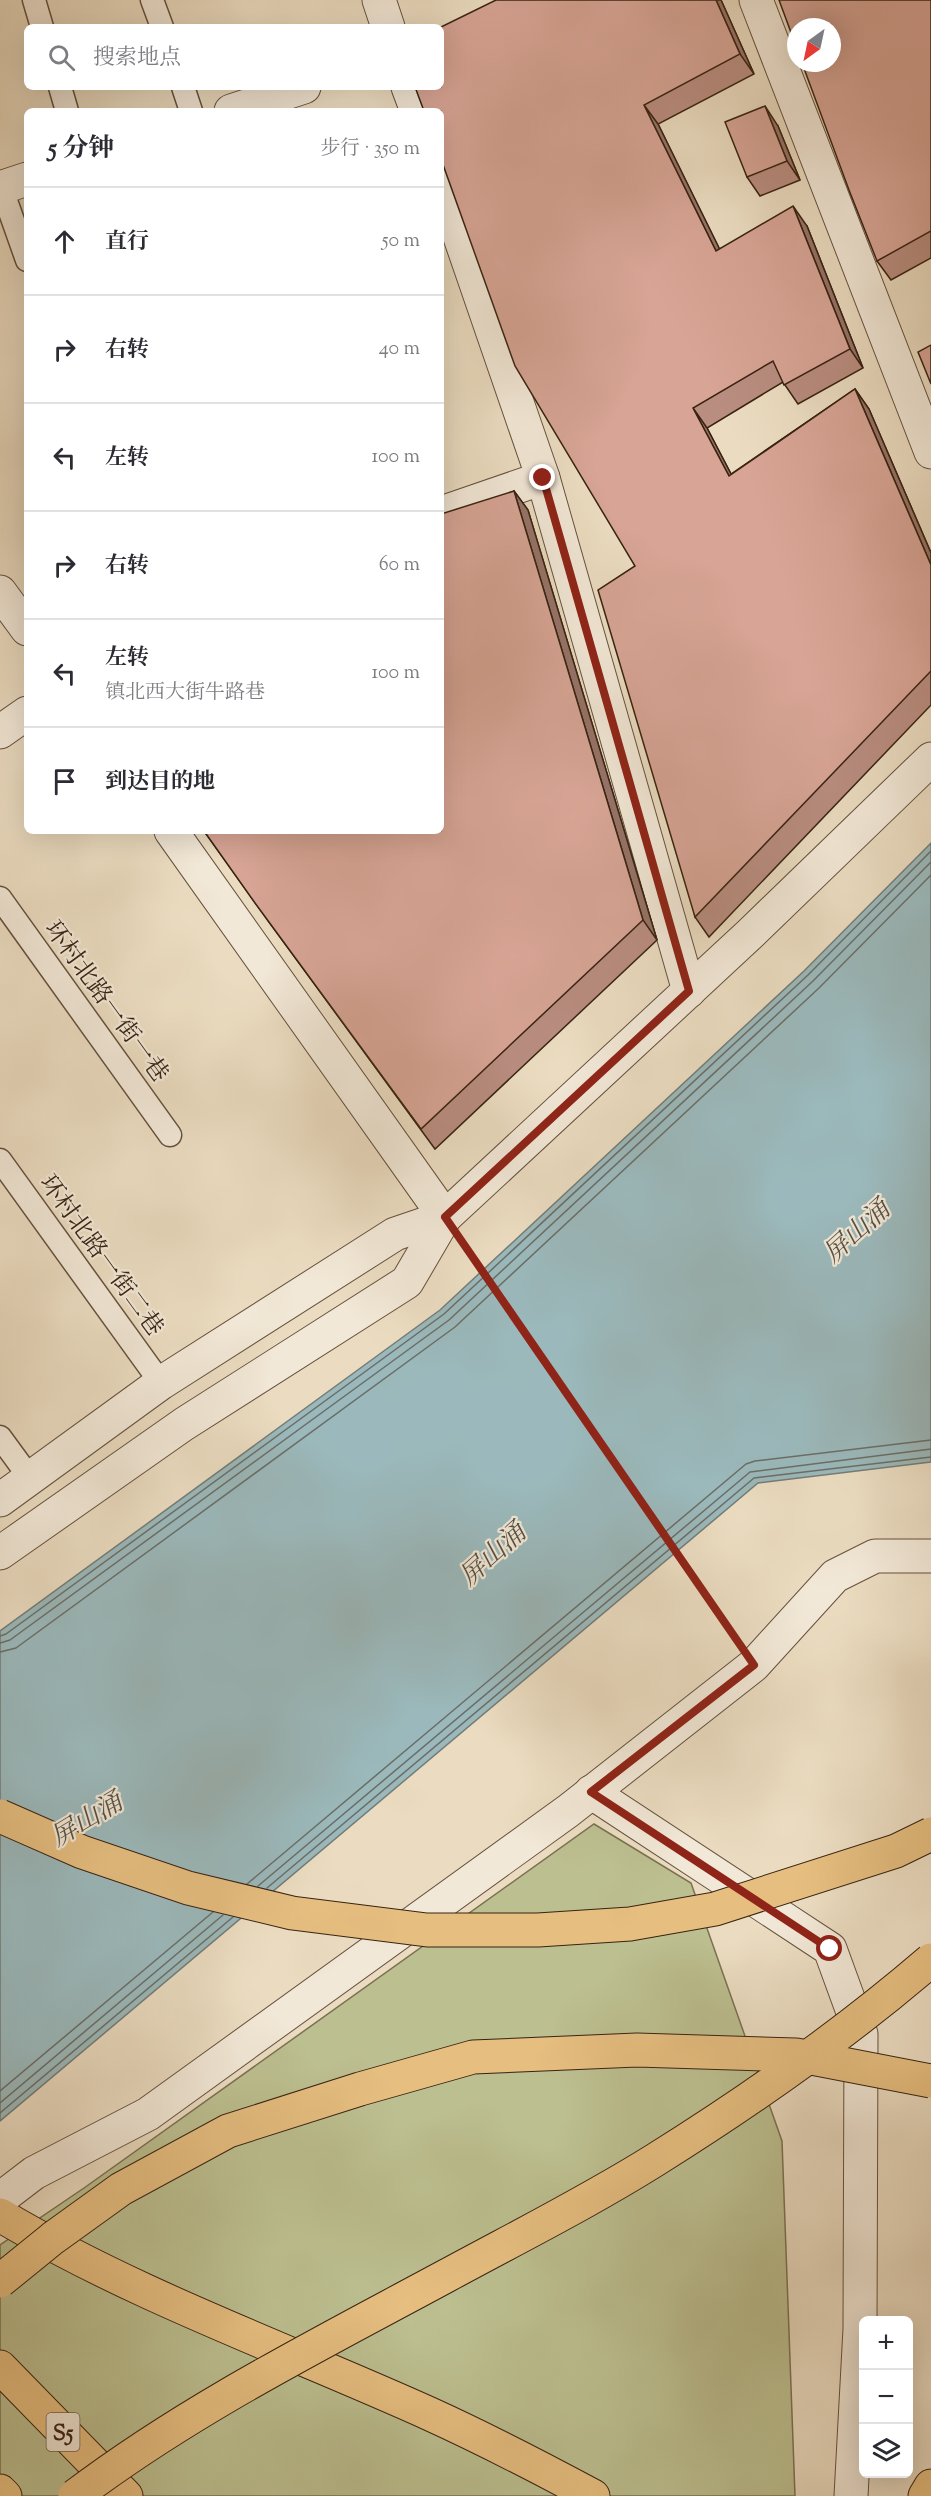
<!DOCTYPE html>
<html lang="zh">
<head>
<meta charset="utf-8">
<style>
	:root { --surface:#fff; --page:#f7f7f7; --text:#2b2b33; --muted:#7c7c81; --line:#e1e1e2 }
	body { margin:0; font-family:"Sorts Mill Goudy","Noto Serif SC",serif; background:var(--page); color:var(--text) }
	.controls { position:absolute; right:18px; bottom:18px; display:grid; overflow:hidden; border-radius:9px; box-shadow:0 6px 24px #0002 }
	.controls button { width:54px; height:54px; display:grid; place-items:center; padding:0; border:0; border-bottom:2px solid var(--line); background:var(--surface); color:var(--text); font:30px sans-serif }
	.compass { position:absolute; left:787px; top:18px; width:54px; height:54px; border-radius:50%; background:var(--surface); box-shadow:0 6px 24px #0002; rotate:213deg }
	.stop { position:absolute; width:18px; height:18px; margin:-14px; border:4px solid #8f2418; border-radius:50%; background:#fff }
	.stop.end { background:#8f2418; border-color:#fff; box-shadow:0 2px 6px #0008 }
	.list { margin:0; padding:0; list-style:none }
	h2 { display:flex; justify-content:space-between; align-items:center; height:78px; margin:0; padding:0 24px; font-size:26px }
	h2 small { font-size:20px; font-weight:400; color:var(--muted) }
	.list li { display:grid; grid-template-columns:39px 1fr auto; gap:18px; align-items:center; box-sizing:border-box; height:108px; padding:0 24px; border-top:2px solid var(--line) }
	.list b { display:block; font-size:22px; white-space:nowrap }
	.list p { margin:0; font-size:20px; white-space:nowrap; color:var(--muted) }
	.list em { font-size:20px; font-style:normal; color:var(--muted) }
	.icon { flex:none; width:33px; height:33px; fill:none; stroke:currentColor; stroke-width:2; stroke-linecap:round; stroke-linejoin:round }
	.map { position:relative; flex:none; width:931px; height:2496px; overflow:hidden }
	.search { position:absolute; background:var(--surface); box-shadow:0 6px 24px #0002; left:24px; top:24px; width:420px; height:66px; display:flex; align-items:center; gap:15px; box-sizing:border-box; padding:0 21px; border-radius:9px; color:var(--muted); font-size:22px }
	.panel { position:absolute; background:var(--surface); box-shadow:0 6px 24px #0002; left:24px; top:108px; width:420px; height:726px; border-radius:9px }
	.map>svg:first-child { display:block }
	.green { fill:#bcbf90; stroke:#7a7151; stroke-width:1.5 }
	.water { fill:#9bb9bc; stroke:#737d78; stroke-width:1.5 }
	.lines { fill:none; stroke-linecap:round; stroke-linejoin:round }
	.shore { stroke:#6a6e67; stroke-width:1.5 }
	.service-casing { stroke:#65513e; stroke-width:25 }
	.minor-casing { stroke:#65513e; stroke-width:35 }
	.motorway-casing { stroke:#382312; stroke-width:35 }
	.path { stroke:#382312; stroke-width:4; stroke-dasharray:4.5 3; stroke-linecap:butt }
	.service { stroke:#f2e8d7; stroke-width:22 }
	.minor { stroke:#f2e8d7; stroke-width:33 }
	.motorway { stroke:#e6be80; stroke-width:33 }
	.motorway-bridge-casing { stroke:#382312; stroke-width:35; stroke-linecap:butt }
	.motorway-bridge { stroke:#e6be80; stroke-width:33 }
	.wall { fill:#b98d80; stroke:#382312; stroke-width:1.5 }
	.shaded-wall { fill:#967368; stroke:#382312; stroke-width:1.5 }
	.building { fill:#d7a495; stroke:#382312; stroke-width:1.5 }
	.route { stroke:#8f2418; stroke-width:8 }
	.labels { text-anchor:middle; stroke-width:4.5; stroke-linejoin:round; paint-order:stroke }
	.shield { fill:#f2e8d7; stroke:#705e4d; stroke-width:1.5 }
	.shield-label { font-size:22px; font-weight:bold; fill:#382312 }
	.street-label { font-size:24px; fill:#382312; stroke:#f2e8d7 }
	.water-label { font-size:26px; font-style:italic; fill:#565045; stroke:#f2e8d7 }
</style>
</head>
<body>
<div class="map">
<svg width="931" height="2496" viewBox="0 0 931 2496">
	<rect width="100%" height="100%" fill="#ebdcc1"/>
	<filter id="stains"><feTurbulence type="fractalNoise" baseFrequency=".00333" numOctaves="4"/><feColorMatrix values="0 0 0 0 .2 0 0 0 0 .09 0 0 0 0 .02 0 0 0 .5 -.17"/></filter>
	<radialGradient id="worn" r=".72"><stop offset=".6" stop-color="#630" stop-opacity="0"/><stop offset="1" stop-color="#630" stop-opacity=".3"/></radialGradient>
	<path class="green" d="M594,1824L691,1883L782,2141L795,2496H0V2245L84,2188Z"/>
	<path class="water" d="M931,843V1462L758,1483L0,2121V1631L440,1310L804,971Z"/>
	<g class="lines">
		<g class="shore">
			<path d="M0,1636L6,1634L444,1314L808,975L931,851"/>
			<path d="M0,1643L10,1640L449,1320L813,981L931,862"/>
			<path d="M0,1652L16,1648L455,1327L819,988L931,875"/>
			<path d="M247,1884L746,1464L755,1461L931,1440"/>
			<path d="M258,1886L750,1472L931,1449"/>
			<path d="M267,1888L754,1478L931,1457"/>
			<path d="M0,2091L213,1912"/>
			<path d="M0,2103L223,1915"/>
			<path d="M0,2113L233,1917"/>
		</g>
		<defs>
			<g id="service">
				<path d="M34,0L42,27"/>
				<path d="M152,0L162,27"/>
				<path d="M60,87L67,111"/>
				<path d="M183,87L191,111"/>
				<path d="M0,184L27,260"/>
				<path d="M0,898L170,1135"/>
				<path d="M0,1160L161,1383"/>
				<path d="M0,1437L30,1478"/>
			</g>
			<g id="minor">
				<path d="M379,0L388,27"/>
				<path d="M756,0L931,452"/>
				<path d="M408,87L417,111"/>
				<path d="M231,111L304,87"/>
				<path d="M441,182L543,478L689,991"/>
				<path d="M0,188L27,179"/>
				<path d="M441,513L543,478"/>
				<path d="M0,592L27,629"/>
				<path d="M0,732L27,713"/>
				<path d="M171,831L445,1217"/>
				<path d="M0,1500L161,1383L395,1234L445,1217"/>
				<path d="M0,1553L184,1424L407,1282L445,1217L751,933L931,759"/>
				<path d="M591,1792L830,1949L861,2034L860,2329L851,2496"/>
				<path d="M0,2199L34,2173L148,2114L568,1811L754,1665L835,1576L875,1556H931"/>
			</g>
			<g id="motorway">
				<path d="M0,2215C136,2296 286,2349 430,2414C485,2439 539,2467 593,2496"/>
				<path d="M0,2367L126,2496"/>
				<path d="M0,2491L5,2496"/>
				<path d="M925,2496L931,2486"/>
			</g>
		</defs>
		<use href="#service" class="service-casing"/>
		<use href="#minor" class="minor-casing"/>
		<use href="#motorway" class="motorway-casing"/>
		<path class="path" d="M468,1249L734,1636"/>
		<use href="#service" class="service"/>
		<use href="#minor" class="minor"/>
		<use href="#motorway" class="motorway"/>
		<defs>
			<g id="motorway-bridge">
				<path d="M0,1816L82,1852L188,1888L292,1913L427,1930H538L630,1924L715,1909L896,1851L931,1834"/>
				<path d="M0,2281L53,2238L121,2189L228,2131L360,2089L473,2057L637,2050L796,2055L931,2081"/>
				<path d="M75,2496C190,2409 320,2344 446,2276C516,2238 588,2202 655,2160C751,2100 845,2034 931,1960"/>
			</g>
		</defs>
		<use href="#motorway-bridge" class="motorway-bridge-casing"/>
		<use href="#motorway-bridge" class="motorway-bridge"/>
	</g>
	<g class="wall">
		<path d="M496,0H721L754,74L658,124L719,249L807,226L863,368L798,404L783,382L707,428L731,474L855,389L869,409L931,553V705L709,937L695,917L635,566Z"/>
		<path d="M931,0V258L891,280L877,261Z"/>
		<path d="M778,126L800,180L760,196L747,177Z"/>
		<path d="M514,491L528,510L657,940L435,1149L269,922L204,831Z"/>
	</g>
	<g class="shaded-wall">
		<path d="M716,0H721L754,74L740,54Z"/>
		<path d="M644,105L658,124L730,270L716,251Z"/>
		<path d="M765,106L778,126L800,180L787,161Z"/>
		<path d="M793,206L807,226L863,368L850,349Z"/>
		<path d="M855,389L869,409L931,553V565Z"/>
		<path d="M693,408L707,428L742,495L729,476Z"/>
		<path d="M514,491L528,510L657,940L643,920Z"/>
	</g>
	<g class="building">
		<path d="M496,0H716L740,54L644,105L716,251L793,206L850,349L784,385L773,361L693,408L729,476L855,389L931,565V671L695,917L598,590L635,566L515,366L441,159V111H424L415,87H441V27Z"/>
		<path d="M779,0H931V231L877,261L849,190L802,63H832V27H796V46Z"/>
		<path d="M765,106L787,161L747,177L725,122Z"/>
		<path d="M931,345V384L918,352Z"/>
		<path d="M514,491L643,920L421,1129L255,903L204,831H441V514Z"/>
	</g>
	<g class="lines">
		<path class="route" d="M543,478L689,991L445,1217L754,1665L591,1792L830,1949"/>
	</g>
	<g class="labels">
		<rect class="shield" x="46.5" y="2413" width="33" height="38" rx="4.5"/>
		<g class="shield-label">
			<text x="63" y="2440">S5</text>
		</g>
		<g class="street-label">
			<text transform="translate(107 1001) rotate(54)" y="8">环村北路一街一巷</text>
			<text transform="translate(102 1255) rotate(54)" y="8">环村北路一街二巷</text>
		</g>
		<g class="water-label">
			<text transform="translate(856 1231) rotate(-42)" y="9">屏山涌</text>
			<text transform="translate(492 1554) rotate(-42)" y="9">屏山涌</text>
			<text transform="translate(86 1819) rotate(-31)" y="9">屏山涌</text>
		</g>
	</g>
	<rect width="100%" height="100%" filter="url(#stains)"/>
	<rect width="100%" height="100%" fill="url(#worn)"/>
</svg>
<div class="controls">
<button>+</button>
<button>−</button>
<button><svg class="icon" aria-label="layers" viewBox="0 0 24 24"><path d="M12 4l9 5-9 5-9-5zM3 14l9 5 9-5"/></svg></button>
</div>
<svg class="compass" viewBox="-18 -18 36 36"><path d="M0-13l5 13h-10z" fill="#e53935"/><path d="M0 13l5-13h-10z" fill="#7c7c81"/></svg>
<div class="stop" style="left:830px;top:1949px"></div>
<div class="stop end" style="left:543px;top:478px"></div>
<div class="search"><svg class="icon" aria-label="search" viewBox="0 0 24 24"><circle cx="10" cy="10" r="6"/><path d="M15 15l6 6"/></svg>搜索地点</div>
<section class="panel">
<h2>5 分钟<small>步行 · 350 m</small></h2>
<ul class="list">
<li><svg class="icon" aria-label="ahead" viewBox="0 0 24 24"><path d="M12 20V5M6 11l6-6 6 6"/></svg><div><b>直行</b></div><em>50 m</em></li>
<li><svg class="icon" aria-label="right" viewBox="0 0 24 24"><path d="M7 20v-9h11M14 6l5 5-5 5"/></svg><div><b>右转</b></div><em>40 m</em></li>
<li><svg class="icon" aria-label="left" viewBox="0 0 24 24"><path d="M17 20v-9H6M10 6l-5 5 5 5"/></svg><div><b>左转</b></div><em>100 m</em></li>
<li><svg class="icon" aria-label="right" viewBox="0 0 24 24"><path d="M7 20v-9h11M14 6l5 5-5 5"/></svg><div><b>右转</b></div><em>60 m</em></li>
<li><svg class="icon" aria-label="left" viewBox="0 0 24 24"><path d="M17 20v-9H6M10 6l-5 5 5 5"/></svg><div><b>左转</b><p>镇北西大街牛路巷</p></div><em>100 m</em></li>
<li><svg class="icon" aria-label="arrive" viewBox="0 0 24 24"><path d="M6 21V4h12l-3 4 3 4H6"/></svg><div><b>到达目的地</b></div></li>
</ul>
</section>
</div>
</body>
</html>
